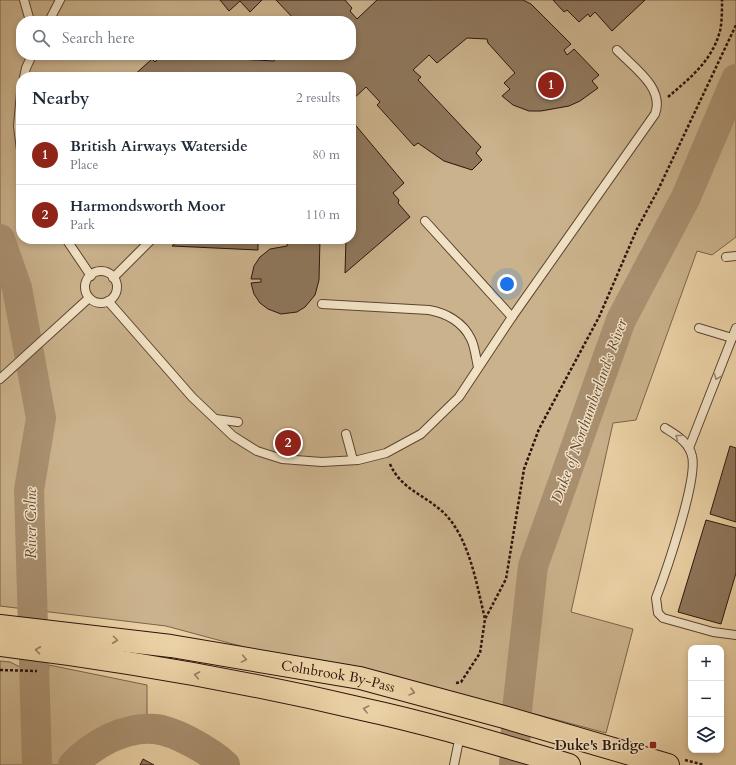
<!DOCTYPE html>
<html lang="en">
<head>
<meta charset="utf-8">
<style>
	:root { --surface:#fff; --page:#f2f2f3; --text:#1f2937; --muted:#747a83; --line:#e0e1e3; --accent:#8f2418 }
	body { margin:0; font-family:Cardo,serif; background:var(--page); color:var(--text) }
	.controls { position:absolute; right:12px; bottom:12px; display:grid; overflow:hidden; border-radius:8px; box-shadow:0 2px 6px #0003 }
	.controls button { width:36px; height:36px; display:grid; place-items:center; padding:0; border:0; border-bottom:1px solid var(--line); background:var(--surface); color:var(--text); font:20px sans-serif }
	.you { position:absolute; left:507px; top:284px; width:14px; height:14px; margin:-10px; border:3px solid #fff; border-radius:50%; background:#1a73e8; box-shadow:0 0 0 6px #1a73e833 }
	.badge { display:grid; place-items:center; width:26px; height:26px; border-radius:50%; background:var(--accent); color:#fff; font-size:13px; font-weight:700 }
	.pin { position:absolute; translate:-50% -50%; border:2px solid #fff; box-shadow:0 1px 4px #0006 }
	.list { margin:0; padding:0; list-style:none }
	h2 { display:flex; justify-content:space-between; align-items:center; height:52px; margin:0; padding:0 16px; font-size:17px }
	h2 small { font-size:13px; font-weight:400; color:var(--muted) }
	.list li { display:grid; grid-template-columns:26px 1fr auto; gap:12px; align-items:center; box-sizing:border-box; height:60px; padding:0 16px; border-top:1px solid var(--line) }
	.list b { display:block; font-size:15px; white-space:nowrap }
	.list p { margin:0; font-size:13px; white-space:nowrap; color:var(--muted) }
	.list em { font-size:13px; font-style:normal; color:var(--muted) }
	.icon { flex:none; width:22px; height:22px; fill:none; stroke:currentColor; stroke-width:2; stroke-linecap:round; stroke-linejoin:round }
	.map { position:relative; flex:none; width:736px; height:765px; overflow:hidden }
	.search { position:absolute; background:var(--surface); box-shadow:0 2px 6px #0003; left:16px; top:16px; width:340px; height:44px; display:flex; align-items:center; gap:10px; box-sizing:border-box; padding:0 14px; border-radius:16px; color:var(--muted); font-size:15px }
	.panel { position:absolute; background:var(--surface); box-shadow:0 2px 6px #0003; left:16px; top:72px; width:340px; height:172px; border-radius:16px }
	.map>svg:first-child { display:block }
	.green { fill:#cab28c; stroke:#7a634c; fill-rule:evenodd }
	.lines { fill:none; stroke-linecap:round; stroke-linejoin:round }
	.river { stroke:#aa9171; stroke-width:30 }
	.building { fill:#8f775c; stroke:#2b140b }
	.service-casing { stroke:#5b4432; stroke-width:10 }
	.trunk-casing { stroke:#2b140b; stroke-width:24 }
	.path { stroke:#2b140b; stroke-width:2.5; stroke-dasharray:3 2; stroke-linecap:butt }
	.service { stroke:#f2e2c5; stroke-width:8 }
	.trunk { stroke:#ebd2a6; stroke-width:22 }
	.oneway { stroke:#988571 }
	.oneway2 { stroke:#957c60 }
	.poi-dot { fill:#8f2418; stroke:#f2e2c5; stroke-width:1.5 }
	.labels { text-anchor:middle; stroke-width:3; stroke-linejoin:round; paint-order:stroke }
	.street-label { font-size:14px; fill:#2b140b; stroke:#f2e2c5 }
	.poi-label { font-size:14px; font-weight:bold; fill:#2b140b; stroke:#f2e2c5; text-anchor:end }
	.water-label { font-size:15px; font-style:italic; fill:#5e4634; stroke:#f2e2c5 }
</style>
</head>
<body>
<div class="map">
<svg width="736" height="765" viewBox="0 0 736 765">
	<rect width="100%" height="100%" fill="#ebd2a6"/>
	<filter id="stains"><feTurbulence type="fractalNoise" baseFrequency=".005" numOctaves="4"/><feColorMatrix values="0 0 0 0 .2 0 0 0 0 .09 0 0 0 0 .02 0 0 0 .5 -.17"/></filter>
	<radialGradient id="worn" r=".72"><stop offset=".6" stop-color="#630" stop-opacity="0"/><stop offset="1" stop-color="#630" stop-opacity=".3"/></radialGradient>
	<g class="green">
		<path d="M0,0H736V79L686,197L621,321L533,566L517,710L504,717L166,626L0,606ZM21,21H351V55H21ZM21,77H351V239H21Z"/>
		<path d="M736,93V237L712,255L697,251L636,420L613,423L571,612L633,629L606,733L520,710L538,567L627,323L692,198Z"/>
		<path d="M0,661L10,662L30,672L25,765H0Z"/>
		<path d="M49,665L147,685V722L114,730L85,745L66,765H45L44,729Z"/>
	</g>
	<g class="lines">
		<g class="river">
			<path d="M0,239L17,288L41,418L29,490L37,765"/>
			<path d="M73,765C93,744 125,726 155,729C175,731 210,751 225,765"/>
			<path d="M514,765L517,710L533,566L621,320L686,197L736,79"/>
		</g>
	</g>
	<g class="building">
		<path d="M220,0H262L250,12L240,1L229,11Z"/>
		<path d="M276,0H345L352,8L350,11L357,19L377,0H523L531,4L571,44L564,50L567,55L574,49L599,75L592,81L598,88L580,101L569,106L541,111H529L513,105L502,96L510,89L504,83L515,73L488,43L487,39L467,38L437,63L429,55L413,70L421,77L418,80L481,147L476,153L482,160L472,170L444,161L418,143L414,146L377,105L380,102L366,87L351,101V77H132L152,59L155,62L162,55L274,61L280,55H351V21H296Z"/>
		<path d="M553,0H645L612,31L595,12L590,17L588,14L579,22L567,10L564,12Z"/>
		<path d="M352,121L404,183L393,193L399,200L398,203L410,217L345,273L346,239H351Z"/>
		<path d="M180,239H258V250L172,246Z"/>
		<path d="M288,239H320L319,280L315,295L305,307L297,312L281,314L268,309L260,303L254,294L251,283L261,282V279H251L254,266L260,257L270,249L287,246Z"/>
		<path d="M730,446L736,448V522L710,514Z"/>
		<path d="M706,520L736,528V573L721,624L678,612Z"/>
		<path d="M143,759L154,765H140Z"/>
	</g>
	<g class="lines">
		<defs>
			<g id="service">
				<path d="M24,0L30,21"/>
				<path d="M49,21L60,0"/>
				<path d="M24,77L26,68L32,55"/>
				<path d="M21,93L18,126L21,150"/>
				<path d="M425,221L512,317"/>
				<path d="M66,239L91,276"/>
				<path d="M726,257L736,256"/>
				<circle cx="101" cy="287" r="16"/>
				<path d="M113,278L152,239"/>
				<path d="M108,301L192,397L233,436L257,451L282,459L322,462L358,460L386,453L421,434L459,397L512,317L655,114C665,88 633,67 617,50"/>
				<path d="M322,304L429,310C446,313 463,322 471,339C475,347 476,359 478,367"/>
				<path d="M699,328L732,338"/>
				<path d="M0,379L89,298"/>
				<path d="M216,419L238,422"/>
				<path d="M665,428C676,435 689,442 692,456C698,479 666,572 656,598L658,613L663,618L713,632L736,635"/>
				<path d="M346,434L353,460"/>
				<path d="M689,448L736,328"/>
				<path d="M454,765L460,735"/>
			</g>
			<g id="trunk">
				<path id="s1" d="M0,626L171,646L360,678L504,717L668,765"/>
				<path d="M0,645C122,660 243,681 362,709C432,724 500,745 569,765"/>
			</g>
		</defs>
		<use href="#service" class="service-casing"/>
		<use href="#trunk" class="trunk-casing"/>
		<g class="path">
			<path d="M668,97C690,78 712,61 720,31C722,22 722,10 722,0"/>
			<path d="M390,464C401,490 428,496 446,515C470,541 477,586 485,619"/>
			<path d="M0,670L37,671"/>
			<path d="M456,683L461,682L480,653L485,619L506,579L524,469L539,429L599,317L637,229L658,190L736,25"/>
			<path d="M685,760L704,765"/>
		</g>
		<use href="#service" class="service"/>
		<use href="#trunk" class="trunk"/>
	</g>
	<defs><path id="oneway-chevron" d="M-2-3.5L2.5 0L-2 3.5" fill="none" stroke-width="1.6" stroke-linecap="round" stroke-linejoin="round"/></defs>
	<g class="oneway">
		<use href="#oneway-chevron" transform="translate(717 377) rotate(111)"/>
		<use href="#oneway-chevron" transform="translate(678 437) rotate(-142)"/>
	</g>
	<g class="oneway2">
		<use href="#oneway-chevron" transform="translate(115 640) rotate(7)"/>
		<use href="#oneway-chevron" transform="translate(38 650) rotate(-173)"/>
		<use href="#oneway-chevron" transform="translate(244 659) rotate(10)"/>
		<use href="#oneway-chevron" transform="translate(197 675) rotate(-169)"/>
		<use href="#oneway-chevron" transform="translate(412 692) rotate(15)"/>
		<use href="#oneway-chevron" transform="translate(366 709) rotate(-166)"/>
	</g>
	<rect class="poi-dot" x="649" y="741" width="8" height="8" rx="2"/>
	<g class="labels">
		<g class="street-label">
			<text dy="5" stroke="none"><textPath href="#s1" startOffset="342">Colnbrook By-Pass</textPath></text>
		</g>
		<g class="poi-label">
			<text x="645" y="750">Duke's Bridge</text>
		</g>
		<g class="water-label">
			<text transform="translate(589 411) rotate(-70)" y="5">Duke of Northumberland's River</text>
			<text transform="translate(31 523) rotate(-90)" y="5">River Colne</text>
		</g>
	</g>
	<rect width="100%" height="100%" filter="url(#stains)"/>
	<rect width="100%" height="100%" fill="url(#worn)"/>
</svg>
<div class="controls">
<button>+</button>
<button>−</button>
<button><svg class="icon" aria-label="layers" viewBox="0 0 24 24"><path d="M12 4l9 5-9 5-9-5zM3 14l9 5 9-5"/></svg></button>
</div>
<div class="you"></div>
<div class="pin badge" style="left:551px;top:85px">1</div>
<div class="pin badge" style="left:288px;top:443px">2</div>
<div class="search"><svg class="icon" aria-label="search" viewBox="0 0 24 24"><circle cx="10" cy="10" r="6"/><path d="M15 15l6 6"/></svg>Search here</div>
<section class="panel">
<h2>Nearby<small>2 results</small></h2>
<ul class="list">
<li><span class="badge">1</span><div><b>British Airways Waterside</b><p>Place</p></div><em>80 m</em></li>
<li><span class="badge">2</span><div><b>Harmondsworth Moor</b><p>Park</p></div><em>110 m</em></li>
</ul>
</section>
</div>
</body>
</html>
